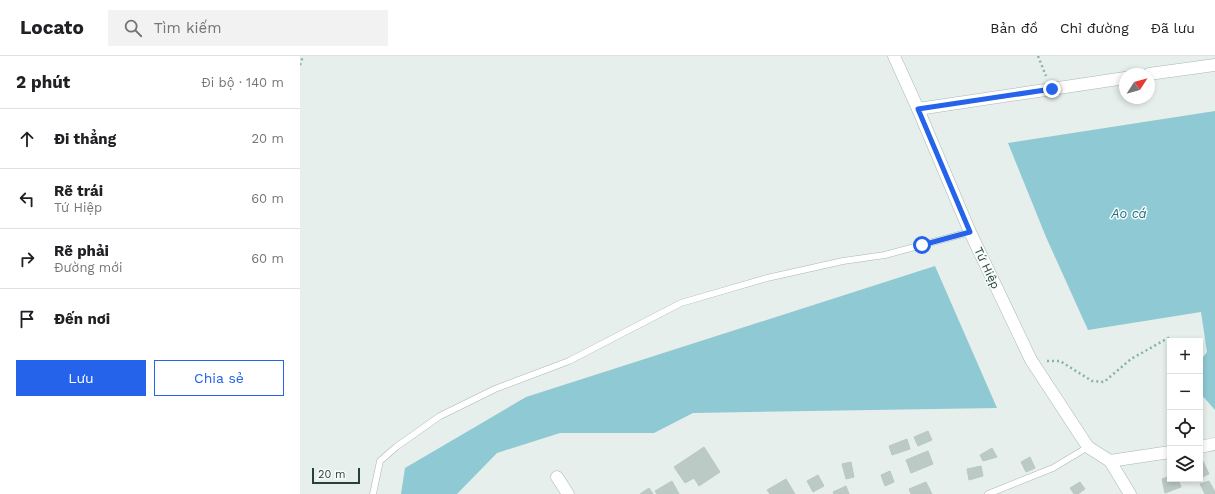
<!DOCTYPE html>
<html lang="vi">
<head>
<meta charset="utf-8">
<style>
	:root { --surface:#fff; --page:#f2f2f2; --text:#202124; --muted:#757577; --line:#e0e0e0; --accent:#2563eb }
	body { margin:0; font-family:"Work Sans",sans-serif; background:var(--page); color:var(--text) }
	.controls { position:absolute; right:12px; bottom:12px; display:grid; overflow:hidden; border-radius:0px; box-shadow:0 2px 6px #0003 }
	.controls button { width:36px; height:36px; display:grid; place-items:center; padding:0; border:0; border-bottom:1px solid var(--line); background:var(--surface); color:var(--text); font:20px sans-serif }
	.compass { position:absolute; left:819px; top:12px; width:36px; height:36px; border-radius:50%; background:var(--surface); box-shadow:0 2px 6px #0003; rotate:54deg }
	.scale { position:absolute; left:12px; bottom:10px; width:48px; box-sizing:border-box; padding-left:4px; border:2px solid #24423a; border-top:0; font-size:11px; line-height:14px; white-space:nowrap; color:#24423a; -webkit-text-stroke:3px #f7fbf9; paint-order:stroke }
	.stop { position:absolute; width:12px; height:12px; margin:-9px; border:3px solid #2563eb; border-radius:50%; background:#fff }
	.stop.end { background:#2563eb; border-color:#fff; box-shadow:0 1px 4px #0008 }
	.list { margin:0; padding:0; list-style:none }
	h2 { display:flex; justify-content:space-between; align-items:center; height:52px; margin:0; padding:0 16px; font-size:17px }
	h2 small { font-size:13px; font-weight:400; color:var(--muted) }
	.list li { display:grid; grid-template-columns:26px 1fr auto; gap:12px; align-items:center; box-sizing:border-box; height:60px; padding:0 16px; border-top:1px solid var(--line) }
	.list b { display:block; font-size:15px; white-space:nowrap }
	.list p { margin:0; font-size:13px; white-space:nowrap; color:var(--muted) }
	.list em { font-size:13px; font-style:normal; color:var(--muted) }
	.actions { display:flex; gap:8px; padding:12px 16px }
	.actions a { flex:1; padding:9px 0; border:1px solid var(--accent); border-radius:0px; text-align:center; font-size:14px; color:var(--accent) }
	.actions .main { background:var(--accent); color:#fff }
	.icon { flex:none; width:22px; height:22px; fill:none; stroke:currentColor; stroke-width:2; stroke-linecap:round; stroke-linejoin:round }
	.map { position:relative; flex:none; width:915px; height:438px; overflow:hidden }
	header { display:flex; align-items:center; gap:24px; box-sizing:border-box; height:56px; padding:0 20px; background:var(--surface); border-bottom:1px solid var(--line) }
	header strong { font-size:19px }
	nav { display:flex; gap:22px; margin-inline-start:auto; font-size:14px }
	.search { width:280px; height:36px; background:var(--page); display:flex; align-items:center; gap:10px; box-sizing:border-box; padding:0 14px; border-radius:0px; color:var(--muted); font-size:15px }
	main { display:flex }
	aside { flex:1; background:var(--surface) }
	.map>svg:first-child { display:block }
	.water { fill:#8ec9d4 }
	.building { fill:#bbcac4; stroke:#b8c9c2 }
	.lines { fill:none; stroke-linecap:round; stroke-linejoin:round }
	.lane-casing { stroke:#a8b8b2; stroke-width:7 }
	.street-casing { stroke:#a8b8b2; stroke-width:13 }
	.path { stroke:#86b3a5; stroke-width:2.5; stroke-dasharray:2 3; stroke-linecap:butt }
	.lane { stroke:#fff; stroke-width:6 }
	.street { stroke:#fff; stroke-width:12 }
	.route { stroke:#2563eb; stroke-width:5 }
	.labels { text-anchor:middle; stroke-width:3; stroke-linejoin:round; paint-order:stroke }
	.street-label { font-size:12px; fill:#24423a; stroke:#f7fbf9 }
	.water-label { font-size:13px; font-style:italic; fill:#1c6f80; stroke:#f7fbf9 }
</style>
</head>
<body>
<header>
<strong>Locato</strong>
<div class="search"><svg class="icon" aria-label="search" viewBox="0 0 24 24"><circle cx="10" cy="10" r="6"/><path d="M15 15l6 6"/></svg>Tìm kiếm</div>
<nav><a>Bản đồ</a><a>Chỉ đường</a><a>Đã lưu</a></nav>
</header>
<main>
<aside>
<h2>2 phút<small>Đi bộ · 140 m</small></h2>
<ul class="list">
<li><svg class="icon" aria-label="ahead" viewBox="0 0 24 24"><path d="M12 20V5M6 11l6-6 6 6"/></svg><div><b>Đi thẳng</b></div><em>20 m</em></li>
<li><svg class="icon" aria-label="left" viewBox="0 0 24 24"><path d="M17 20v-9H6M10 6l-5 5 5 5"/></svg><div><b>Rẽ trái</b><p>Tứ Hiệp</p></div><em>60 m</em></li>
<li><svg class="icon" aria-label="right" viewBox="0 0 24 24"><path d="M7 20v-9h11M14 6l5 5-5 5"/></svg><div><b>Rẽ phải</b><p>Đường mới</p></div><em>60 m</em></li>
<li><svg class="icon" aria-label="arrive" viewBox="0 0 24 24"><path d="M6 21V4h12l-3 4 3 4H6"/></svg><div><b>Đến nơi</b></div></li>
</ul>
<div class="actions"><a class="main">Lưu</a><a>Chia sẻ</a></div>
</aside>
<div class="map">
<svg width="915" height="438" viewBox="0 0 915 438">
	<rect width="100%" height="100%" fill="#e6efeb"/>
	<g class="water">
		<path d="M915,55V354L900,337V305L907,296L901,256L788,274L746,181L708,87Z"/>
		<path d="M635,210L697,352L393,357L354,377H260L197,397L157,438H101L105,412L226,341Z"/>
	</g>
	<g class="building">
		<path d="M628,375L632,384L618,390L614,381Z"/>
		<path d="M607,383L610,393L592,399L589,390Z"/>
		<path d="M404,391L420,416L399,430L394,422L385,427L374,411Z"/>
		<path d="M692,392L697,401L683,405L680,399Z"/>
		<path d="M628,395L633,408L611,417L606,404Z"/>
		<path d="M730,401L735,412L726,416L721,406Z"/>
		<path d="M903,405L909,418L900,422V406Z"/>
		<path d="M551,406L554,421L546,423L542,408Z"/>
		<path d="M681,410L683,420L669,424L667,413Z"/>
		<path d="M590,415L594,426L585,430L581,419Z"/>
		<path d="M518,419L524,430L513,436L507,425Z"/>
		<path d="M870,420V423H878L881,431L865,437L862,423Z"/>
		<path d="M486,423L495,438H470L467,434Z"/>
		<path d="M372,425L379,438H357L355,435Z"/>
		<path d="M909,425L915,436V438H905L900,428Z"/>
		<path d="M626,426L632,438H611L609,433Z"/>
		<path d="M780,426L785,433L778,438H774L770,432Z"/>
		<path d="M546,430L549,438H534L533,436Z"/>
		<path d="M349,432L353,438H340Z"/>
	</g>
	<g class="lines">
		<defs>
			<g id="lane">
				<path d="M73,438L80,405L96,391L140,360L195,333L269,305L381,247L467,222L543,205L585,199L670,176"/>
				<path d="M688,438L753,412L788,391"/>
			</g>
			<g id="street">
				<path d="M594,0L618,53L670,176L731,304L788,391L810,405L830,438"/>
				<path d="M849,18L915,9"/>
				<path d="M618,53L825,22"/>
				<path d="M900,391L915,388"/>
				<path d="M810,405L870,396"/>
				<path d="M257,421L268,438"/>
			</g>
		</defs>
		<use href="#lane" class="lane-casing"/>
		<use href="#street" class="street-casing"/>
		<g class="path">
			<path d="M738,0L746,20"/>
			<path d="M0,9L3,0"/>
			<path d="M747,305H760L792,325L804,326L831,303L870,281"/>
		</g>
		<use href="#lane" class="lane"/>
		<use href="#street" class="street"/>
	</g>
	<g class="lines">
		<path class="route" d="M622,189L670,176L618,53L752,33"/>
	</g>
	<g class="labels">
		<g class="street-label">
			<text transform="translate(687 212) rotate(65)" y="4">Tứ Hiệp</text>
		</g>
		<g class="water-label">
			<text x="829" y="162">Ao cá</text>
		</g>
	</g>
</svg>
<div class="controls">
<button>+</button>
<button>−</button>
<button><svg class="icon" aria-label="locate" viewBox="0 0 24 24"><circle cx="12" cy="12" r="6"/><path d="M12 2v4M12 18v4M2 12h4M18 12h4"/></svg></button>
<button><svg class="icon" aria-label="layers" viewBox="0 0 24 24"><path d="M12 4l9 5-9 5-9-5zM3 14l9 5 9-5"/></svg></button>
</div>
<svg class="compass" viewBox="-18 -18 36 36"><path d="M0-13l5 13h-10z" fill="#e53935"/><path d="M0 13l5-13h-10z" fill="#757577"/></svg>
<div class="scale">20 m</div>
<div class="stop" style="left:622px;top:189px"></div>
<div class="stop end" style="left:752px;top:33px"></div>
</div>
</main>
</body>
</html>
